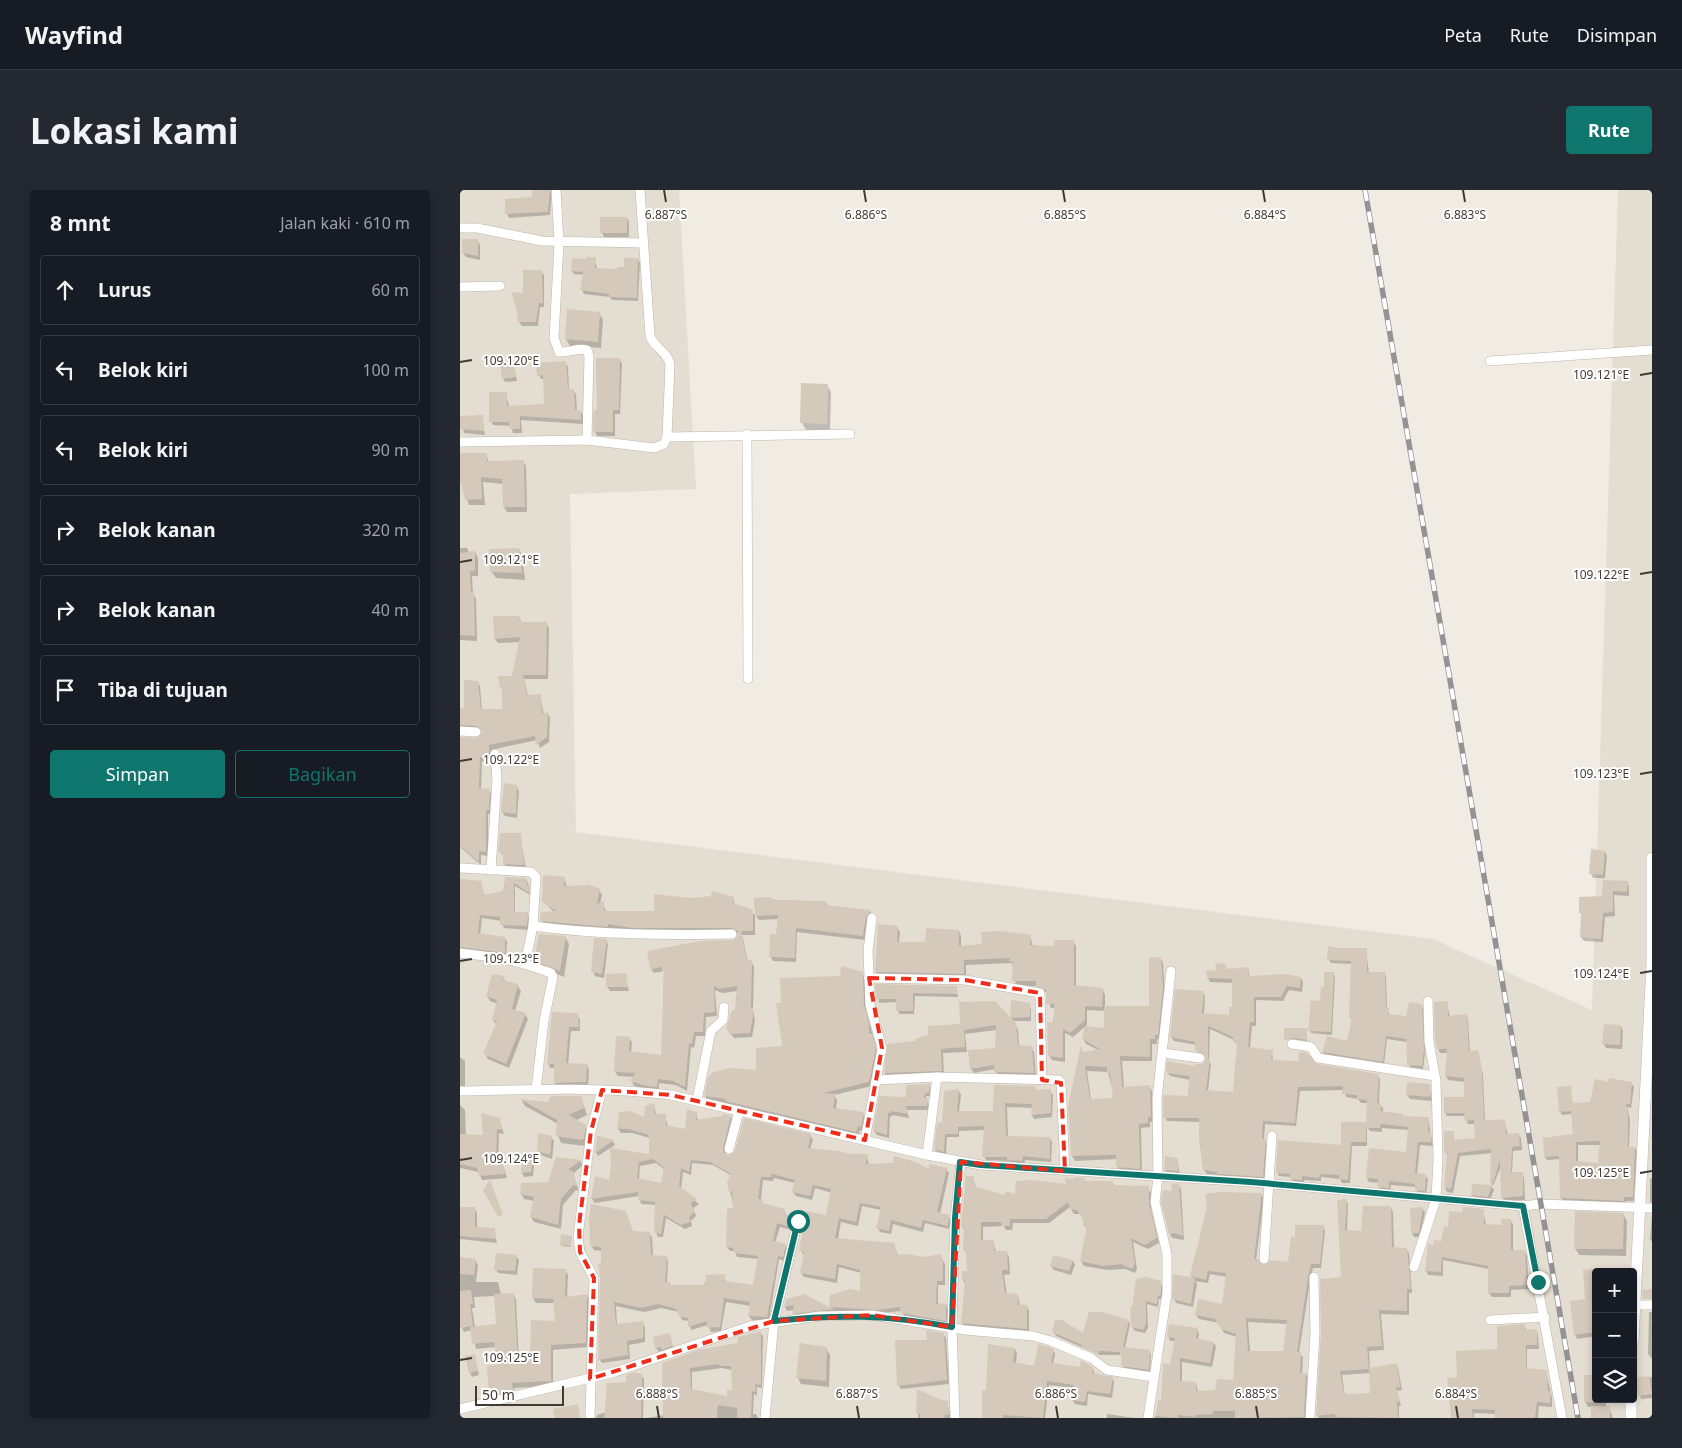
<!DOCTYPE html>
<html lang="id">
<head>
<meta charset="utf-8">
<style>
	:root { --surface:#171b24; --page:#242831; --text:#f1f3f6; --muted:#9ea1a6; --line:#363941; --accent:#0f766e }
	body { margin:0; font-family:"Noto Sans",sans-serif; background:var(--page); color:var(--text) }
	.controls { position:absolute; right:15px; bottom:15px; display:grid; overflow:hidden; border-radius:5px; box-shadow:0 2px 8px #0003 }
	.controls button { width:45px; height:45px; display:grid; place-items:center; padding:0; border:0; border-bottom:1px solid var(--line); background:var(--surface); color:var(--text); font:25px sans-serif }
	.scale { position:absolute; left:15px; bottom:12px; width:89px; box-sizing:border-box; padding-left:5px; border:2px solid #423b34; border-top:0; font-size:14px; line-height:18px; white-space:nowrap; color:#423b34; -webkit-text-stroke:4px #fff; paint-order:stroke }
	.stop { position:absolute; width:15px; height:15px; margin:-11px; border:4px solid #0f766e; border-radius:50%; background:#fff }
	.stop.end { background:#0f766e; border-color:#fff; box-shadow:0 1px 5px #0008 }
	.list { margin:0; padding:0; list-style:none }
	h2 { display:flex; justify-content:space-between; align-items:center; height:65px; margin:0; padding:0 20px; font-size:21px }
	h2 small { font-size:16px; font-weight:400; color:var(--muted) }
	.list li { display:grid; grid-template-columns:32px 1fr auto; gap:15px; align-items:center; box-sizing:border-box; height:70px; margin:0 10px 10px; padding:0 10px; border:1px solid var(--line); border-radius:5px }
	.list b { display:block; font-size:19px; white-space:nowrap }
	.list em { font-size:16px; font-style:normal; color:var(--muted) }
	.actions { display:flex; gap:10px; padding:15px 20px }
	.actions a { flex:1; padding:11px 0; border:1px solid var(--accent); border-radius:5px; text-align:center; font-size:18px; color:var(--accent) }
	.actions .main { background:var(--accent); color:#fff }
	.icon { flex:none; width:28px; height:28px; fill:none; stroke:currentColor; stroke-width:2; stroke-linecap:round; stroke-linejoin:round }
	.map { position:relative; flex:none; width:1192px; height:1228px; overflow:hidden; border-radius:5px }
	header { display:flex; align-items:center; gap:30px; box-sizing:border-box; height:70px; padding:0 25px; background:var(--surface); border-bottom:1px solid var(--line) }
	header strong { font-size:24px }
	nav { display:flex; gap:28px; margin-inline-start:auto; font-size:18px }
	.intro { display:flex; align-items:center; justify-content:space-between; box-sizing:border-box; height:120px; padding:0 30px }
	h1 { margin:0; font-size:35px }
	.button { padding:12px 22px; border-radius:5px; background:var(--accent); color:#fff; font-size:18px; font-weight:700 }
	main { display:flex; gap:30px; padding:0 30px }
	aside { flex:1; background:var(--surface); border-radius:5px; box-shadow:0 2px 8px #0003 }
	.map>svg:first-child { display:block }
	.residential { fill:#e4ddd1; fill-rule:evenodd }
	.shadow { fill:#0003; fill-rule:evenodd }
	.building { fill:#d5c9bc; fill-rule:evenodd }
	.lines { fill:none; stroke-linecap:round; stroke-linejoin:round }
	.minor-casing { stroke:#beb5a9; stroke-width:10 }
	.tertiary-casing { stroke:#beb5a9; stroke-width:12 }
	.minor { stroke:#fff; stroke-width:9 }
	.tertiary { stroke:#fff; stroke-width:11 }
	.rail-casing { stroke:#939393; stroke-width:5.5 }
	.rail { stroke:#fff; stroke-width:4; stroke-dasharray:11; stroke-linecap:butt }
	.route { stroke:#0f766e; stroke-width:6 }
	.marked { fill:none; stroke:#f02c1b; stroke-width:4; stroke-dasharray:10 6; stroke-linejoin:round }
	.ticks { fill:none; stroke:#423b34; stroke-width:2 }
	.ticks-label { font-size:12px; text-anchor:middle; fill:#423b34; stroke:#fff; stroke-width:4; stroke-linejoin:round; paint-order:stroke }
</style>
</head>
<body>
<header>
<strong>Wayfind</strong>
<nav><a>Peta</a><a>Rute</a><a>Disimpan</a></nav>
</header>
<div class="intro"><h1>Lokasi kami</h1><a class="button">Rute</a></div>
<main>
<aside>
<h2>8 mnt<small>Jalan kaki · 610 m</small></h2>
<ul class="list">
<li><svg class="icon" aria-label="ahead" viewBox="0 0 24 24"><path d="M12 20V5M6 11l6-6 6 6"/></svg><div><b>Lurus</b></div><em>60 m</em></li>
<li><svg class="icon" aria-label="left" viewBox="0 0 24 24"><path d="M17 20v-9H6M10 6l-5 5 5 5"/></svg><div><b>Belok kiri</b></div><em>100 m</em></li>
<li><svg class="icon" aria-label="left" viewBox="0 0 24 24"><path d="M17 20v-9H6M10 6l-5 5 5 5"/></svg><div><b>Belok kiri</b></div><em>90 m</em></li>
<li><svg class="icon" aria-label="right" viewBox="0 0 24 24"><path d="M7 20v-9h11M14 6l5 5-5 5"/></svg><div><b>Belok kanan</b></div><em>320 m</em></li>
<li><svg class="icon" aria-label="right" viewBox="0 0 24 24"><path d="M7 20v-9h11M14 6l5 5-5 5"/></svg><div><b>Belok kanan</b></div><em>40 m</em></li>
<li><svg class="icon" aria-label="arrive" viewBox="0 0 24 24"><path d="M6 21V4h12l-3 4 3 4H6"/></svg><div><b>Tiba di tujuan</b></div></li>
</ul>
<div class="actions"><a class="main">Simpan</a><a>Bagikan</a></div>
</aside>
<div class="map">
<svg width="1192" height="1228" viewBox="0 0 1192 1228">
	<rect width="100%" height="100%" fill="#f1ece3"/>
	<path class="residential" d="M0,0H219L236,299L110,304L116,642L973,749L1132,820L1158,0H1192V1228H0ZM1136,1082H1173V1209H1136Z"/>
	<g class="shadow">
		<path d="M73,0H92L90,25L49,28L47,23L74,8Z"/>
		<path d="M167,28L169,32V47H144L142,43Z"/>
		<path d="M17,50L20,55V70L6,67L3,63Z"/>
		<path d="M113,69H135L137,79L158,80L166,78L178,69L180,73L178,111L152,110L150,107L124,104L122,100L124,85L114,84L112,81Z"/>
		<path d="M81,81L84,85V117H80L78,136H62L59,132L64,104Z"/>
		<path d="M139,123L143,130L141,158L110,156L106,149Z"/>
		<path d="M160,170L162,174L160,224H155V246H137L135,242L138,222Z"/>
		<path d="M53,172L57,191L45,192L43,188Z"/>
		<path d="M105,172L108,177L109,200H113L116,204L117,221H121L123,226V234L61,230L62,243H53L51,236L33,235L31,231L46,203L49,217L86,215L84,189H81L79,185Z"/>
		<path d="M367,195L371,202L370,240H346L342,233Z"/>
		<path d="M22,226L25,245L4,243L0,227Z"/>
		<path d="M0,264H26L29,272L63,271L66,276L67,322H47L44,317L43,294L23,292L25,315H9L0,290Z"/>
		<path d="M0,358H7L9,363L15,362L18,368V386H12L13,403L16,409L17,451L0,450Z"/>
		<path d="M59,359L62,366L65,390L36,388L32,382Z"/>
		<path d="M59,427L62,434L86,433L89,438L88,489H64L68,506L80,505L84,525L88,524L90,528L89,552L80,558L77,550L31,560V571H22L21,600H29L32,605L31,624H28V666L21,665V675L0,657V548L16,550L23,546V541L3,539L0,541V520H5L17,492L20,496L22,520H43V502L41,498L53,487L60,452L38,453L35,449Z"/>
		<path d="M56,596L59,601L57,628L45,626L42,622Z"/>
		<path d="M60,645L66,679L46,678L44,666L40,662Z"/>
		<path d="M1145,662L1147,666L1145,688H1133L1131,683Z"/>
		<path d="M46,688L66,689L68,693L70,705L55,696V723H67L69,727L68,740L44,738L41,731L22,728L20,745L45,748L47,752L46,766L0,759V691L21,693L24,706L44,702Z"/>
		<path d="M104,688L107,697L139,700L142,705L140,714L143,713L146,722H196L231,710L273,708L275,715L292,721L295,726V745H282L288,772H291L294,776L293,819L295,831L292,847L274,848L270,843L276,821L278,801L262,803L255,800L257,826L246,827L245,846H236L234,858L231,857L227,901L216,895L199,893V901L191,900L174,896L172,891L174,887L158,886L155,882L169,848L172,852L171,863L202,866L204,781L194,783L191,779L273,751L278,748L279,744L275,742H176L150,738V741L84,735L82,730L95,723L83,711Z"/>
		<path d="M1144,691L1167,692L1169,696V706L1154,705L1155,726L1145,727L1143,752L1124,751L1121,747L1122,726L1121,723L1143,708Z"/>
		<path d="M296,709L366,712L368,717L410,721L412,725L405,750L337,742L336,772L313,771L311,767L317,746L319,729L299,730L296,726Z"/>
		<path d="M437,737L440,742L439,754L466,753L499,741L501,746V757L523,756L570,746L573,756L595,757L613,751L616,756V797L642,799L645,804V818H690L701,769L703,773L705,805L700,850L697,849V854H692V871H662L664,898L689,896L692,901L693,932H690V937L681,938L682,983L660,981L657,976V969L615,971L612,966L623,863L638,860L626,854L623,849L645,840V821L627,820V835L613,847L605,843V872L592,870L589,865L595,818H591L586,802L580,801L577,796H556L552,773L506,775V788L419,786L416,782ZM627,881L648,882L655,909L631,910Z"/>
		<path d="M105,747L109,754L104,787L80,777L76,770Z"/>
		<path d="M146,750L148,754L144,788L135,786L133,781Z"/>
		<path d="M879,759H906L909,784L924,783L926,786L927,819L930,825L947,828L961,815L963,819L965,863L963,879L950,878L947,852L927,849L924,875L865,865L863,862L888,852L893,831L891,828L893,774L871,773L869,770Z"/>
		<path d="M765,775L767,780L788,778L790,787L841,788L843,792L842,802L829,800L823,811L796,810V836H792L790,858L812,861L813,871L918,885L920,889L919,914L923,918V923L944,927L968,928L973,956L960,955L957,985H965L968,989L966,1005L958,1004L956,997L931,995L930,1001H921L919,993L909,992L907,988L947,963L949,940L922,938V942L910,941L907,937L908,913H901L898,909L886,907L884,900L840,901L836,936L805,934L804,950L807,954L805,990L761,987L759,985L747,984L744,980L740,932L707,931L705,927L729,907L730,890L710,886L707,882L743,875L747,866L739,865L737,855L714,851L711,847L743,802L745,806L744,824L770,827L773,818V793L750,792L748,788L747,782L757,781ZM750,839L774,850L778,856L774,904L748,901L751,874L749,871Z"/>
		<path d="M402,783L405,788L406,821L418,864L412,896L374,905L377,910L376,919L403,924L406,928L403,941L400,940L399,946L269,916L268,914L248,911L245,906L297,881L324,857L382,788Z"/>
		<path d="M873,783L875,786L872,845L851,843L850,840L865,798Z"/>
		<path d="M165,784L169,801H150L147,796Z"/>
		<path d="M43,787L46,792L57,795L61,801L55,821L65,824L68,829L49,878L28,869L25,864L37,835L33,830L38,814L30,811L27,806Z"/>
		<path d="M417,796L496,797L498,807L455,806L454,824H439L437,812L419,813Z"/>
		<path d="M552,812L569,814L571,819V831H552L558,839L559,856L571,857L574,862L576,887L538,886L535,879L514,883L511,879L536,859L537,840L505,844L507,862L483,863L484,885L427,887L425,883L428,855L456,852L469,846L552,831Z"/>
		<path d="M987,813L990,828L1006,825L1008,829L1010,862L1017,861L1023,884L1025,932L1044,930L1048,945L1058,944L1061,948L1062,960L1053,961L1052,984L1062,983L1064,987L1065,1010L1045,1011L1042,1007L1041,976L1033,996L1031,992L1033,963L1000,966L993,1003L987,1002L985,998L988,966L985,962L993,942L995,952L1017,949L1015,934H1008L1005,926H987L985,922L1005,909V892L988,890L986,886L988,863H980L978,859Z"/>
		<path d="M94,824L117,825L120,829V841H111L108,875H127L129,880L128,896L98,897L95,893L96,878H90L88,873Z"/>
		<path d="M1161,836L1163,841L1162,859L1146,858L1144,854Z"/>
		<path d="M846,839L847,851L826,849Z"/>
		<path d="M0,867L5,871V898H0Z"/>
		<path d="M1149,893H1171L1174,897L1171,918L1167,917L1170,930L1169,958H1175L1177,962L1174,1011H1166L1165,1014L1104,1012L1101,1008L1100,969L1087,970L1085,967L1114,945L1112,924L1102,925L1100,921L1110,897L1113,915L1131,913ZM1118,955H1141L1140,975L1118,972Z"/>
		<path d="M469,895L471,899L470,906H466V910L469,914V920H447L449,928L432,925V927L430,926L429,948L417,945L414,941L421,907L447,909Z"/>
		<path d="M535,896L574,897L577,901H590L593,905L592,927L574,929L572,925L573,918L547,917L548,947L590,948L592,952L591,972L565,970L564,975L551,974L549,971L526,970L524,966L525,940L499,941V947H487L486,965L478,963L475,959L483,934L499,901L501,905L499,922H534Z"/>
		<path d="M969,896L972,911L950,909L947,905Z"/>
		<path d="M121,907L127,925L115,931L125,936L129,943L125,956L101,953L98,946V934L65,916L62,911L89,913Z"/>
		<path d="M0,915L5,920L6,946H24L39,929L44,944L39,943L38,975H43L47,988L22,990L19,982L0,978Z"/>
		<path d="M194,915L196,925H205L208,937L226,940L236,923L238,931L271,927L273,931L265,963L268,967L350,945L353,950L350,959L389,966H407L409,975L470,981L486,979L489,983L480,1024L488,1026L491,1030L489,1039L465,1033L463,1042L433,1034L431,1044L420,1042L418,1038L421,1020L402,1016L398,1036L381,1032L378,1049L434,1054L438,1066L463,1068L480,1065L485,1074V1095H478V1115H486L488,1119V1134L444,1127L442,1121L421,1123L374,1121L376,1123L336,1127L334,1120L327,1121L325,1117L327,1110L370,1119L371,1106L401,1102V1083L379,1077L377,1093L344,1087L341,1083L344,1065L341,1061L367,1027L372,1003L355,998L352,1010L336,1006L333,1002L335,993L314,988L313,991L303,990L301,1010L305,1016L324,1020L326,1026L333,1028L335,1032L332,1040L320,1037L315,1053L325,1055L328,1060L325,1071L319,1069L309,1131L292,1130L289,1126L291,1116L266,1112L261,1141L251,1142L248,1135L231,1140L229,1131L222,1130L219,1122L201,1118L184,1122L156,1116L157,1135L183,1133L185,1137V1152L169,1155L170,1169L142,1173L139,1169L142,1061L134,1060L132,1056L173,1042L189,1043L192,1047L193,1066L206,1067L208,1071L207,1093L211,1096L245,1097L264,1085L266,1092L294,1097L299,1069L277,1067L275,1061H270L267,1057L274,1019L270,1001L272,986L253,975L232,973L231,985L223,982L221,999L239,1014L233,1018L236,1026L231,1031L232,1036L225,1039L206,1028L203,1047H198L196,1043V1015L181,1014L179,1006L135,1013L132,1009L136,988L150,991L153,976L191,966L190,948L172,943H161L158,939L160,923L185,929ZM196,973L205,980L202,995L179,990L180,976Z"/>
		<path d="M905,934L907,938V956H892L890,993H882L880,989L861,987V991L844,990V994L834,993L831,987L819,986L817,982L882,956Z"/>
		<path d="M91,947L94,951L92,969L81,965L78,960Z"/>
		<path d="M138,947L153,951L155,955L138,966L136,963Z"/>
		<path d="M73,964L75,968L73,986L64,987L62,983Z"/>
		<path d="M97,968L120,971L123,975L113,984L119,1001L116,1000L103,1015L101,1039L74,1032L71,1027L74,1011L64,1009L61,1003L89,994Z"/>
		<path d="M717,969L720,985L708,984L705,980Z"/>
		<path d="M513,987L516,998L545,1006L607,995L624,989L626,992H652L655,996L688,998L692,1005L691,1019L699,1053L688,1059L673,1052L677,1079L675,1083L665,1079L647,1080L624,1076L621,1071L627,1040L621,1024H614L610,1017L589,1033H553L552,1040H546L544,1036L523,1037V1051H533L536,1062H546L549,1067L550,1084L544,1085L547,1105H558L560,1116H567L569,1121V1144L505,1138L502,1133L506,1095L503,1090L508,1082V1066L505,1060V1041L502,1036Z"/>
		<path d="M1190,988L1192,989V1015L1190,1011Z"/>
		<path d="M718,995L721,999L724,1050L712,1048L710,1044L703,1012Z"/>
		<path d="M1031,996L1034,1000L1030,1010L1015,1009L1012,1005Z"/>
		<path d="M801,1004L804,1008L796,1070L803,1077L829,1074L836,1049L863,1036L865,1041L861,1078H853L850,1091L839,1163L843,1167L842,1184H846L848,1189L846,1228H695L699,1211H702L716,1151H710L708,1146L737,1139L739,1144L738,1150L754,1153L756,1157L752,1177L722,1172V1192L736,1193L738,1202H756L774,1191L777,1147L764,1143L759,1133L739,1129L736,1125L763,1115L767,1087L750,1084L748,1093L735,1091L737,1094L733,1117L716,1113L714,1109L733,1089L731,1086ZM788,1132L828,1134L824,1162H790Z"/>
		<path d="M886,1010L888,1014L887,1041L902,1042L931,1018L933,1022L934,1059H946L949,1063L952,1103H949V1125L921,1124L924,1160L909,1161L910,1179L936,1174L938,1178L942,1200L937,1201L941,1216H939V1228H859L858,1226L862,1143L882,1089ZM910,1183L911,1204L885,1206L882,1185Z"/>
		<path d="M14,1018L17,1023V1038L34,1039L37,1053L0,1049V1019Z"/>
		<path d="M962,1018L965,1022L960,1047H954L952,1043Z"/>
		<path d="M1023,1020L1026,1035L1043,1036L1050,1030L1053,1034V1061H1064L1067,1066L1069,1099L1051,1100V1107H1032L1029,1103V1079L983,1070V1086L968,1085L966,1081L969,1056L974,1057L982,1053L989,1038L1004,1023Z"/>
		<path d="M1163,1024L1167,1031L1166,1066L1119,1065L1115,1058Z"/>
		<path d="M1192,1025V1052L1190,1049Z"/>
		<path d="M111,1047V1057L102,1056L101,1055Z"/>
		<path d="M56,1066L59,1070L57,1085L38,1083L36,1079Z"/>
		<path d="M15,1070L18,1075L16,1092H38L41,1105L53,1104L56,1109L59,1172H71L96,1132L95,1113H76L73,1108L105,1080L108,1085L107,1108L127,1106L129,1110L128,1157L93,1160V1196L54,1198L55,1205L33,1210L31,1205L38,1175L36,1157L16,1159L12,1140L4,1142L0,1134V1072ZM36,1106L37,1135L15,1137L12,1118H15L14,1107Z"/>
		<path d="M613,1071L615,1075L611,1085L594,1080L591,1076Z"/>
		<path d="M1153,1079L1155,1082H1136V1146L1117,1149L1115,1144L1127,1110L1124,1081Z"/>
		<path d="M677,1090L700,1092L702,1096V1109H699L698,1117L687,1114L688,1138L685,1143L675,1141L672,1137Z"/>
		<path d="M1189,1122H1192V1169L1188,1164Z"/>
		<path d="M668,1131L670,1134L665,1158L689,1161L691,1165L690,1183L665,1179L661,1165H640L596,1146L594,1142L623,1145Z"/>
		<path d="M1064,1136L1067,1141H1076L1078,1145L1079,1159H1067V1180L1086,1182L1092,1207V1217L1079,1216L1078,1228H1036V1224L1014,1223V1228H992L988,1189L999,1188L1039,1161Z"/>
		<path d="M300,1142L303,1146L302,1198L297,1197V1206L294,1204L293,1224H296L298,1228H187L204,1225L203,1174L279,1154ZM262,1178L272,1180L274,1202L268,1207L232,1201V1182Z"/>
		<path d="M483,1144L486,1148L489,1194L441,1199L438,1195L468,1152Z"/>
		<path d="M209,1145L214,1160L199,1162L196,1158Z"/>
		<path d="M341,1154L366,1158L370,1165L369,1197L341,1194L338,1188Z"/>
		<path d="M555,1159L557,1163L556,1174L575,1177L593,1160L595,1164L593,1175L633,1179L635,1184L652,1188L654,1192L652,1208L628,1204L627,1216L615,1214L612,1209L614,1198L589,1195L585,1228H523V1201H527Z"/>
		<path d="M14,1165L19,1185L12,1187L10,1182Z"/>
		<path d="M181,1185L184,1189L183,1228H136L137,1225L146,1222L168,1193Z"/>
		<path d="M1192,1187V1208L1181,1209L1176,1189Z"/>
		<path d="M458,1201L481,1211L487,1212L491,1228H458Z"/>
		<path d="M1136,1209H1146V1217H1149L1153,1228H1132V1217H1128L1125,1211Z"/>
		<path d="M647,1224L675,1228H647Z"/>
	</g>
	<g class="building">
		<path d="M72,0H90L88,22L45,24V9L72,7Z"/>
		<rect x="140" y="27" width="27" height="16"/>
		<path d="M2,49H18V66L2,63Z"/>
		<path d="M126,67H136L135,78L157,79V77H164V68H178L177,108L149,107V104L120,100L123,82L111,81L112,68L126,69Z"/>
		<path d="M63,80H82L83,113H79L76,132H58L56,116L51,102L63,103Z"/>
		<path d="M107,119L140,122L138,152L105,149Z"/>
		<path d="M136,168H160L159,220H153V242H133L134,220H137Z"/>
		<path d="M53,171L56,187L42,189L40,173Z"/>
		<path d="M106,171L108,199H114L115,220H121V230L60,226V239H50L49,232H29V202H47V216L84,214L83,185L77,186L76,173Z"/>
		<path d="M341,193L368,194L367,234L340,233Z"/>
		<path d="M23,225L24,241L0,239V226Z"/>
		<path d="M0,263H27V271L64,270L65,317H43L42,289L21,287L22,309L5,310L0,288Z"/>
		<path d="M59,358L62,383L30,382L29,359Z"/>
		<path d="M15,361V381H10L11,402H14L15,446L0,445V363Z"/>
		<path d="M33,426H59L60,432H87L86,485H63L67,505L81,504L82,524L88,522L87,547L76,555L75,546L29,555V566L20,567L19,598L30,599L29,620H26V662L19,661V672L0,656V547L18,548L22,542L17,536L0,535V518L4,519V490L18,491L21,519H42V498H40L38,486H52L60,447L34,449Z"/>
		<path d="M44,593L57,595L56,624L41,622Z"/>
		<path d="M40,643H61L64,675L43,674V663L38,662Z"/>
		<path d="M1131,659L1145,661L1143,685L1129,684Z"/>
		<path d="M83,685L105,687L104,696L130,695L140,699L137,714L144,711V721H194V704L231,708L251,706L252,701L274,707L273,713L293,720V741H281L287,771L292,770L291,818H293V826L290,843L270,844L266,838L272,820H275L277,796L259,799L254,796L255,822L244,823L243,842H234L232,854L229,853L225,897L213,891L198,889L197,897L187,896L170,891L175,883L154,882L156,846L170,847L169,861L201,865L204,781H202V777L190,779L187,761L241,751L273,750L277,747L278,741L272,738H172L148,734V737L80,731L81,722L96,721L82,712Z"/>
		<path d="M45,687L66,688L69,703L54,693V722H68L67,736L40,735V727L20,725L18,743L45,747V763L0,757V689L22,691L23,705L43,701Z"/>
		<path d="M1143,690L1168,691L1167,702L1153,701V722L1143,723L1141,749L1120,747L1121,723H1119V707L1142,706Z"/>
		<path d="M311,707V710L366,711V715L411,720L410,722L406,727L403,746L336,738L335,768L309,767L310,744H316L318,725L295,726L294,708Z"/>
		<path d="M418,734L438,736L437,752H465L466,738L499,740V756L522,754L521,742L540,741L571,745L570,755L594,756V750H614V795L643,798L642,817L625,816V830L610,843L603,839V868L588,866L587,832L594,833V814H586V800L576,796V791H552L553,772L549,771L550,768L504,770V784L415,782Z"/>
		<path d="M79,744L106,746L100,781L74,771Z"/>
		<path d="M134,748L147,749L142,784L131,782Z"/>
		<path d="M868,756L879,758H907V782H925L926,818H929L928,824L946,826L949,812L962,814L964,859L962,876L947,875L946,849L926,846L923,872L862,862L867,846L887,851L892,828H889L891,771L867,770Z"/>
		<path d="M701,767L703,799L698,845H695V849H690V867L660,866L662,897L690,895L691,927H688V933L679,934L680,979L656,977V965L611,966L608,916L621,855L623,862L640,859L622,849L625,836L644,838V816H689V768ZM625,876L647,877V883H650L653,908L630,909Z"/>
		<path d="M755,773L765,774L766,779L788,777L789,786L825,784L841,787L840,798L827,796L821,807H794V832H790L788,857L813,860L811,870L839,871V862H841L847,863L857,874L919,884L917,913H921V921L943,924V926L969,927L968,941H971V952H958L955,983L966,984L965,1001L955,1000V994L929,991V998L917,997L918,989L906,988L909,958L946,962L948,937L921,934L920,938H906L907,910L897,909V905L882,904L883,896L838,897L835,933L803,931L802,949H806L803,987L757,984V982L743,980L739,950V928H703V909L704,905L728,906L729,886L706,883L707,871L735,876V874H743L746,868L743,863L735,861V852L710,847L715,799L744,801L742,823L769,825V817H772V789L747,788L746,781L756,780ZM748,836L773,847V852L777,853L773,902L746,900L750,869H748Z"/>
		<path d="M381,776L403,782L404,815L409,835V844H412L416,858L409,892L363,903L375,904L373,918L404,922L401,937L398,936L396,942L265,911L266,909L244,906L248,887L253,882L272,878L296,880V858L322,856L316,813H321L320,788L380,786Z"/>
		<path d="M864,782H874L871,842L848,841L851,810L860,811L861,797H864Z"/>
		<path d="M166,783L168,797H146V784Z"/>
		<path d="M32,784L44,786L43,790L58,794L52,819L66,823L46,874L23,864L37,831L32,830L37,810L26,806Z"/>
		<path d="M415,794L497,796V804L453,803V821H436V809H416Z"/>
		<path d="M551,810L570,813V827L550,828Z"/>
		<path d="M535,811L556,833L558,855L572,856L574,883L534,882V875L510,879L508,860L535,858L536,835L504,840L505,857L481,859L482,881L424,883L427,854L455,851V849L468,845V836L500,834L499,812Z"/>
		<path d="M988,811V826L1007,824L1009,861L1018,860L1022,879L1024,931L1045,929L1046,944L1059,943L1060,956L1052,957L1051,982H1063V1006L1041,1008L1040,970L1033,993H1030L1031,959L998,963L991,999L984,998L987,963H984V941H994V950L1015,948L1014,930L1005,931L1004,923H984V907H1004V888L985,886L987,859H977L975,851L974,812Z"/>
		<path d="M92,822L118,823L119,837H109L106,873L127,874L126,892L94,893V874H87Z"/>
		<path d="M1144,834L1161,835L1160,855L1142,854Z"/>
		<path d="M824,838H847V850L832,848L824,850Z"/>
		<path d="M1149,888L1172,892L1170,914H1166L1168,926V957H1175L1173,1007H1164V1011L1100,1008L1099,966L1084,967L1083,948L1113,944L1111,921L1099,922L1097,897L1111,896L1112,913L1130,912L1135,889L1148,892ZM1140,951L1138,973L1116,971V952Z"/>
		<path d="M947,892L970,894V907L946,905Z"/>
		<path d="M470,894L469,903H465L464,908H468L467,916H446L448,924L431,921V923H428L427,945L413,941L419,906L446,907V895Z"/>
		<path d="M534,895L575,896V900L591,899V923L571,925L572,914L545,913L546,946L590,947V969L563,966L562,971L547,970V967H522L524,936L498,937V944H485L484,962L474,959L477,933L482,932L484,901L499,899L497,921H533Z"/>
		<path d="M94,906H122L124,918L109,925L126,935L124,948L121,950L96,946L97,930L60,909L88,912L90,907Z"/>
		<path d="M194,913V924H206V935L225,939L227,919L237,922L236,930L262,926L263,924L271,926L263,958L264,963L268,965L275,961L284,928L351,944L348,958L378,961L389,964H408L406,974L433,973L434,966L456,972L469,979V974L487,978L477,1022L489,1025L488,1036L463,1030L461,1038L431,1030L429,1041L416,1038L421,1017L400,1013L396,1032L379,1028L375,1048L434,1053L437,1065L447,1064L463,1067L481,1064V1068H483V1091H477L476,1114L486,1113V1131L441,1123L440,1117L418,1120L370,1117L375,1119L332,1124L334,1115L324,1117L326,1109L344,1104L369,1117L370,1105L391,1099L400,1101V1080L377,1074L375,1089L340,1083L344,1062L339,1061L346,1021L366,1025L371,999L353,995L350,1006L332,1002L335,990L312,984L311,987H301L298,1009H303L302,1013L325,1019L324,1024L334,1027L330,1037L317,1033L313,1051L326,1054L323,1067L318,1066L307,1127L288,1126L290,1112L264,1108L260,1137L247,1138V1131L228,1137V1128L219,1126L216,1119L198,1114L181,1118L154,1112L156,1134L184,1131L183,1148L167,1151L168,1165L138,1170L140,1088L138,1074L141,1073V1057L130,1056L129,1028L131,1014L166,1021L173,1041L190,1042L191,1065L207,1066L205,1092H210L211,1095H244V1091L246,1092V1085L265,1084V1091L293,1095L298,1066L274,1063L273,1058L266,1057L267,1019L273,1018L272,1002H269L267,992L271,984L250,972L231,970L229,982L221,978L219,996L237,1009L231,1013L234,1022L229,1027L231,1032L221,1035L204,1025L201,1044L194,1043L195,1012L178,1010V1002L131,1009L135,986L149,990L151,976L150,958L189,964V945L168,939H157L159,922L170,921L184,927L185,916ZM193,969L204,978L201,993L177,988L179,972Z"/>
		<path d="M21,923L40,928L42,940L37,939L36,974L43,973L45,984L19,986L17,978L0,974V944L23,945Z"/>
		<path d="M881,932H906V952H891L888,990L879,989V985L860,984L859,988L842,986V990L830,989V984L816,983L818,950L881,955Z"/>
		<path d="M78,943L92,946L90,965L77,961Z"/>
		<path d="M137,946H139L154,950L135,963Z"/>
		<path d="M74,962L71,982L61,983L62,964Z"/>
		<path d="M705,966L718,968V981L704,980Z"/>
		<path d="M96,967L121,970L108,980L113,981L117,996L113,995L101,1009L98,1035L70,1027L74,1007L60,1004L61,993L88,992Z"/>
		<path d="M506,986H514V996L544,1005L546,1001L555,1004L556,991L572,990L606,994L605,988L614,989L615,987L625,988V991H653V995L689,996V1013L697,1048L685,1055L671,1048L675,1073L672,1079L661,1074L643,1076L620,1071L627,1036H623V1029L617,1020L610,1019L608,1012L586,1029H550V1036H542L541,1032H521V1050H534V1061H547L548,1080H542L545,1103L558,1104V1115H567V1139L501,1133L505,1090H502V1081H507L506,1061H503L504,1037L501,1036Z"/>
		<path d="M30,990L43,1025L38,1027L23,1000Z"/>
		<path d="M712,993L719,994L723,1046L714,1043L709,1044L701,1012L703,1000L711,1001Z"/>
		<path d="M1012,994L1032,995L1028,1007L1011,1005Z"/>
		<path d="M760,1002L802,1003L794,1069H798L803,1075L810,1070L828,1072L831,1047H835V1035H864L860,1074H851L848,1087L837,1162H841L840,1183H846L844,1227L775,1228V1221H753V1224L736,1225V1227L718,1225V1228L696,1226L698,1210H701L703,1173L710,1174L715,1148L707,1147L709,1134L738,1138L736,1148L754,1152L750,1173L720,1168V1191L736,1192V1201L755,1200L757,1189L773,1190L776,1144L761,1139L755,1129L735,1125L738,1109L762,1114L766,1083L748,1081L746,1090L730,1086L747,1017L745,1004ZM786,1128L827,1130L823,1161H788Z"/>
		<path d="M887,1009L885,1040L901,1041L903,1016H931L932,1057L947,1058L951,1099H947V1121L919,1120L922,1156L907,1157L909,1179L880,1181L884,1204L910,1203L909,1178L937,1173L940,1197H936L940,1212H937L938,1228L875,1227V1224L856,1226L861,1143L860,1089L881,1087L877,1010Z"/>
		<path d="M0,1017H15V1037L35,1038L36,1049L0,1046Z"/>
		<path d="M963,1017L959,1043H951L950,1018Z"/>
		<path d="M1003,1017L1024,1019V1034L1042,1035L1041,1029H1051V1060H1065L1067,1095L1049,1096V1103H1028V1076L982,1067L981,1082L965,1081L968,1054L973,1055L974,1050L981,1051L984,1036L988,1037L989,1021L1002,1022Z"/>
		<path d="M1115,1021L1164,1023L1163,1059H1114Z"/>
		<path d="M101,1044L112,1046L111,1056L100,1055Z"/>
		<path d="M36,1063L57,1065L55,1081L34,1080Z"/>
		<path d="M593,1065L613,1070L609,1081L590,1076Z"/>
		<path d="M0,1067L16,1069L14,1085L0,1084Z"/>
		<path d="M73,1078L106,1079L105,1107L127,1104L126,1153L91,1155V1191L52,1193L53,1200L29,1206L27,1176L37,1174L34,1152L12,1154L10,1137L36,1134L34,1104L54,1103L58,1171H70L71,1130L95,1131L93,1109L72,1108Z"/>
		<path d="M1136,1079V1142L1114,1145L1110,1111L1125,1109L1123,1080Z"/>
		<path d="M713,1084L735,1088L731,1114L712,1109Z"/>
		<path d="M686,1087L701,1091V1103L700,1106H698L697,1114L686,1111V1134L683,1140L671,1137L670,1117H672L676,1089Z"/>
		<path d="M1192,1099V1109H1183V1100Z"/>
		<path d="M11,1100L13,1114H10L13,1136L0,1138V1101Z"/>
		<path d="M629,1122H642L669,1130L663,1157L690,1160L689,1180L661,1176L662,1166H660V1162L639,1161L638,1165L622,1157V1155L592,1142L595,1130H602L623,1143Z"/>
		<path d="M1065,1134V1140L1077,1139V1155H1066V1178L1087,1180L1088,1201H1091L1090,1213L1077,1212L1075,1228H1035V1220L1012,1219L1013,1228H991L987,1188L997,1187L996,1161L1037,1159V1136Z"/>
		<path d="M466,1140L484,1143L487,1190L437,1196L435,1150H467Z"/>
		<path d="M301,1141V1195L295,1194L296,1202L292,1201L291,1228H277V1218L258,1215L257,1228H203L202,1173L238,1160L278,1153V1147ZM259,1174V1176H271L272,1200H267V1206L231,1199L230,1178Z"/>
		<path d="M210,1143L213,1156L201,1160V1157L195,1158L193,1147Z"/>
		<path d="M340,1153L367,1157L366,1191L336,1188Z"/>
		<path d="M528,1154L555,1158L553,1172L574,1176L578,1154L589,1157L594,1159L591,1173L620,1177L621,1170L634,1178L632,1183L653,1187L650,1204L627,1201L625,1212L611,1210L614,1195L587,1191L583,1228L543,1225V1228H522V1200H526Z"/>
		<path d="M15,1164L18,1181L9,1183L5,1166Z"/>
		<path d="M174,1182L182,1184L181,1228H144L147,1193L166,1192V1185Z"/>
		<rect x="1124" y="1185" width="12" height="27"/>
		<path d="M1189,1186L1192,1204L1178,1206L1174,1188Z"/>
		<path d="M457,1199L481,1210L488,1211L489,1225H485L484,1228H460V1224H456Z"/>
		<path d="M118,1214L120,1228H95L93,1219Z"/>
		<rect x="1131" y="1216" width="19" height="12"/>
	</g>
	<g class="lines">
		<defs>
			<g id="minor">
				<path d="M96,0L99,53L94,148L99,162C109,163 118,157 127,160L129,166L127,250"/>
				<path d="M0,38H17L82,51L183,53"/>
				<path d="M0,97L40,96"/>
				<path d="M1030,171L1192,160"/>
				<path d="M287,244L288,489"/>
				<path d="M207,247L390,244"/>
				<path d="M0,252L127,250L194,258L204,254L207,247L210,174C207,161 194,158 190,146L180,0"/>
				<path d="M0,541L16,542"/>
				<path d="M0,678L71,682L76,687L73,736L65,774L91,783L93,787L84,831L76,899"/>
				<path d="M31,680L37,589L35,564"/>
				<path d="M73,736C139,745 205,745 272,744"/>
				<path d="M0,763L40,768L65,774"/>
				<path d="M409,788L505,790L580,803L582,890"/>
				<path d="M832,854L851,857L858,868L975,886"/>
				<path d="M703,863L740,868"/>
				<path d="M416,890L477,887L599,890L601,893L605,981"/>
				<path d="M0,901C70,900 141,896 211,905L467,965L521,975L791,992L1063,1016L1080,1014L1192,1018"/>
				<path d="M237,910L251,841L263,830L264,817"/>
				<path d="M405,950L422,858L410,815L408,761L412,728"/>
				<path d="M269,959L279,921"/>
				<path d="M467,965L477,887"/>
				<path d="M1063,1016L1102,1228"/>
				<path d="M804,1069L812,946"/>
				<path d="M954,1077L976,1009L978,969L976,891L969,852L968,811"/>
				<path d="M1175,1115H1192"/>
				<path d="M1030,1130L1085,1127"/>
				<path d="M0,1219L155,1182L290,1136L360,1126L412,1125L505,1140L573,1146L591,1151L631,1168L647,1180L693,1187"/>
				<path d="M130,1228L134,1088L120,1062L118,1047L131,941L142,900"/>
				<path d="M305,1228L314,1131L338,1031"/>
				<path d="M495,1228L492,1137L495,1028L501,972"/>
				<path d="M688,1228L707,1103V1064L695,1012L698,987L697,909L711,781"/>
				<path d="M850,1228L855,1143L854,1087"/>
			</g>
			<g id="tertiary">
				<path d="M1173,1151L1192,773V668"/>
				<path d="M1171,1209V1228"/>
			</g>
		</defs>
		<use href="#minor" class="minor-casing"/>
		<use href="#tertiary" class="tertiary-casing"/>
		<use href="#minor" class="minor"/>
		<use href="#tertiary" class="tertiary"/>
		<defs>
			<path id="rail" d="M905,0L1118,1228"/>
		</defs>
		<use href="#rail" class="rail-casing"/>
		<use href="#rail" class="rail"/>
	</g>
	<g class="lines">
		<path class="route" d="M338,1031L314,1131C377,1124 429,1125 492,1137L495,1028L500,972L521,975L791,992L1063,1016L1078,1092"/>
	</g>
	<path class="marked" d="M409,788L505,790L580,803L582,890L601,893L605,981L501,972L492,1137L412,1125L314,1131L130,1189L134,1088L120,1062L119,1035L131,941L142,900L211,905L405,950L422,858Z"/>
	<path class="ticks" d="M204,0L206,12M404,0L406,12M603,0L605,12M803,0L805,12M1003,0L1005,12M0,172L12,170M1180,185L1192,183M0,372L12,370M1180,384L1192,382M0,571L12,569M1180,584L1192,582M0,771L12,769M1180,783L1192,781M0,970L12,968M1180,983L1192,981M0,1170L12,1168M197,1216L199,1228M397,1216L399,1228M596,1216L598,1228M796,1216L798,1228M996,1216L998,1228"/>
	<g class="ticks-label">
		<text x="1005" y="29">6.883°S</text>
		<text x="206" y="29">6.887°S</text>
		<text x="406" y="29">6.886°S</text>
		<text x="605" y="29">6.885°S</text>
		<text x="805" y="29">6.884°S</text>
		<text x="51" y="175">109.120°E</text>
		<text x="1141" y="189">109.121°E</text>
		<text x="51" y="374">109.121°E</text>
		<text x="1141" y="389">109.122°E</text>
		<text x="51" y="574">109.122°E</text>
		<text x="1141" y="588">109.123°E</text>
		<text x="51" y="773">109.123°E</text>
		<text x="1141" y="788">109.124°E</text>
		<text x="51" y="973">109.124°E</text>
		<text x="1141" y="987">109.125°E</text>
		<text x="51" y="1172">109.125°E</text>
		<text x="197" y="1208">6.888°S</text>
		<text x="397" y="1208">6.887°S</text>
		<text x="596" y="1208">6.886°S</text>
		<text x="796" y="1208">6.885°S</text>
		<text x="996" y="1208">6.884°S</text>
	</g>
</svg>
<div class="controls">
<button>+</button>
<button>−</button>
<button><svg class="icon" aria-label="layers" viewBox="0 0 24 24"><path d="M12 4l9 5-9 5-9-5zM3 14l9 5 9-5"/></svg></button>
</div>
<div class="scale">50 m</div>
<div class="stop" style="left:338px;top:1031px"></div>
<div class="stop end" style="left:1078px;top:1092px"></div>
</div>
</main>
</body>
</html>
